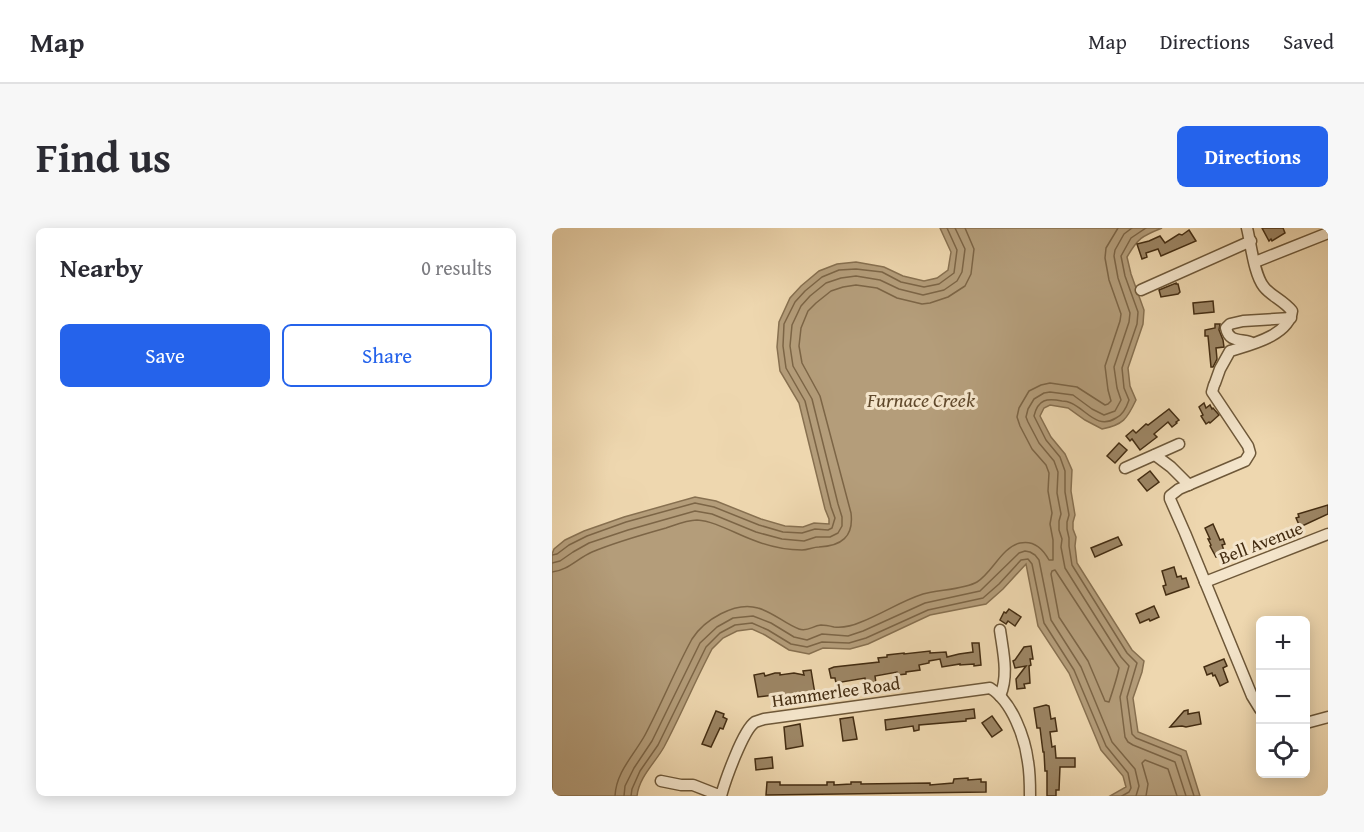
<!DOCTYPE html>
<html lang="en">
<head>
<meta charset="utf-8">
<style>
	:root { --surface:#fff; --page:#f7f7f7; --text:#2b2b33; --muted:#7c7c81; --line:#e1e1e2; --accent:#2563eb }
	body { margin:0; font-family:"Gentium Book Plus",serif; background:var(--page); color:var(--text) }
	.controls { position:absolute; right:18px; bottom:18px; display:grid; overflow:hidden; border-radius:9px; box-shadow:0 3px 15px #0003 }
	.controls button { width:54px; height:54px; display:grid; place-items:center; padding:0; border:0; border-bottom:2px solid var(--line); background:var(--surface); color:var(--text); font:30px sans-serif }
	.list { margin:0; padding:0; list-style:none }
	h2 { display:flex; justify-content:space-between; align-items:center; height:78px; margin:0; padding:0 24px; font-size:26px }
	h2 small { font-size:20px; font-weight:400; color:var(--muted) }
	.actions { display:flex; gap:12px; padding:18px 24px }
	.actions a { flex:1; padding:14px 0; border:2px solid var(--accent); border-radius:9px; text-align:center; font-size:21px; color:var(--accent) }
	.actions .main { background:var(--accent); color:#fff }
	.icon { flex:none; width:33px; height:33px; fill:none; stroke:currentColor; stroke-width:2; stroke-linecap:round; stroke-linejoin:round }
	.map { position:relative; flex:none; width:776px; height:568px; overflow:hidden; border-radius:9px }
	header { display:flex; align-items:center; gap:36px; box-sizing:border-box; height:84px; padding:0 30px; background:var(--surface); border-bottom:2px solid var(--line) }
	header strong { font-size:28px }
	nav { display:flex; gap:33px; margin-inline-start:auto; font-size:21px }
	.intro { display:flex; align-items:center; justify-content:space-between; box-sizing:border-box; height:144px; padding:0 36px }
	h1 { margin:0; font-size:42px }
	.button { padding:15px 27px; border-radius:9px; background:var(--accent); color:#fff; font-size:21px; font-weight:700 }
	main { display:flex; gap:36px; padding:0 36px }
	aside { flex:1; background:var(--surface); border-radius:9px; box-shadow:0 3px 15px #0003 }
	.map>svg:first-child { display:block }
	.water { fill:#b49d7a; stroke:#877050; stroke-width:1.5 }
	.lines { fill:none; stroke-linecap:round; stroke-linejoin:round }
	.shore { stroke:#7c6546; stroke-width:1.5 }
	.building { fill:#9c8564; stroke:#442d12; stroke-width:1.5 }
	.minor-casing { stroke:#6e5839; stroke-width:13 }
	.minor { stroke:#f4e5cb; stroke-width:10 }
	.labels { text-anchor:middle; stroke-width:6; stroke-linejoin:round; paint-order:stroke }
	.street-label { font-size:18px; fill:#442d12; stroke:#f4e5cb }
	.water-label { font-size:20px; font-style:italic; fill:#60492c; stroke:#f4e5cb }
</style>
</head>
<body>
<header>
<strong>Map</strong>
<nav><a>Map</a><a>Directions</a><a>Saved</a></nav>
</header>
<div class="intro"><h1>Find us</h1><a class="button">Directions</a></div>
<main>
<aside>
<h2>Nearby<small>0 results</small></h2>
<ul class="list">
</ul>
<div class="actions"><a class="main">Save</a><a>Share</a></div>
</aside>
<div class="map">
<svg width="776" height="568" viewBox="0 0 776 568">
	<rect width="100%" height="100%" fill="#eed7af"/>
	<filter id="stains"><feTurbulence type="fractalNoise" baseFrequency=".00333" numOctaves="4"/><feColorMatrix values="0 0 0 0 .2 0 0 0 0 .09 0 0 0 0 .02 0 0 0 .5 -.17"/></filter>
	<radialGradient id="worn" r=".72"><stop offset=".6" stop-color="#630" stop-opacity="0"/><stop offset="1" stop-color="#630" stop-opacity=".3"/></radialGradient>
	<path class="water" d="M388,0H610C590,8 586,10 575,29L579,46L592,82L591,96L576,140L578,158L584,172C575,191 571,197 550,201L533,192L516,180L498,177L492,180L488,188L499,209L513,226L520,242L519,263L523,287L521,294V301L524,309L523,318L525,335L580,422L592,433L590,444L581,470L586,504L634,523L648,568H558L574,559L571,548L549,522L517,445L486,398L474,336L451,361L434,376L378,387L316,416L298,421L271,420L257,426L237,422L213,407L200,401L185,403L171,410L160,421C143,453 129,487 112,519C103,535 87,549 85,568H0V326L2,321L13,312L32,303L72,289L143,269L164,273L209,291L233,298L251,299L262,295L277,296V291L273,281L247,175L228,143L225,119L227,94L238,70L249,58L267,43L285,36L304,34L332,39L351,48L372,53L385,50L396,42L399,24Z"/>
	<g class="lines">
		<g class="shore">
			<path d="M580,0L572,6L563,22L562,28L566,50L578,85L577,94L562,139L565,160L569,172L563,183L552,187L540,181L521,167L498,164L492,165L482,171L476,181L474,189L476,194L487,215L502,233L506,244L505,265L509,286L507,293V302L510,311L509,319L513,340L569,429L577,438L568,469L573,509L576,514L581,517L623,534L634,568"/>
			<path d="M594,0L579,10L569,28L573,48L586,84L585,96L570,140L572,160L577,172C575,178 571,187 564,190C545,202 535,182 519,175C517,174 513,173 510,173C495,170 486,171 482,188L494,212L508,229L513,243V264L517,287L515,294V301L517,310V318L520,337L575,425L585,435L575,469L580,506L584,510L629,528L642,568"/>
			<path d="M0,327L5,326L17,317L35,308L74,294L143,275L162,279L207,297L231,304L250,305L263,301L276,302L280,300L283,290L279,279L253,173L234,140L231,118L232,96L243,74L253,63L270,49L287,42L304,41L330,44L349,54L372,59L387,56L402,45L405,22L395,0"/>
			<path d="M0,335L8,333L21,324L37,315L76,302L143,283L160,286L204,304L230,311L252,313L264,309H278L286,305L290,298V289L286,276L260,171L241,138L238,118L240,97L249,78L258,68L274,55L289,50L304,48L328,52L347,61L371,67L392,62L405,53L410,44L413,21L403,0"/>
			<path d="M503,342L567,440C565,450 560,465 557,474L553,473L536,433L507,389L499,346L500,343Z"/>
			<path d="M0,344C15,343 26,330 40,324C64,314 89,307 114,300C123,297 135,292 145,292C163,293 184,306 201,312C216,318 233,322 250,322C256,322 261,319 267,319C289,318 302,309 299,285L268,168L250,135L247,118L249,100L256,83L264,75L279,63L291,59L304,57L325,60L345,70L370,76L378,75L396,69L413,58L419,46L422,21L413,0"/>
			<path d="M63,568C64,544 82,527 93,507C110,475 123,442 140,411C152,392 183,373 206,380C221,384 233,396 247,401C256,404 260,398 269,397C273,397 278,398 282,399C292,400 300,398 309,394C330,386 349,373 371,366C385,362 414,361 425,354C440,345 450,319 468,315C482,312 491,321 497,332H501V312L498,296L500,285L496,263L497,245L494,237L480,221L468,198L465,189L467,180L477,163L489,157L498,155L525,159L553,177L556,176L559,173L556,162L553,138L568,93L569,86L557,52L553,30L554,20L566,0"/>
			<path d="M72,568L73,558L82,540L100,513L148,415L165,399L181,390L201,388L219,395L242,409L255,412L270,406L296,408L311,403L373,375L428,363L467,325L473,323L478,324L483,327L487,332L499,392L529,439L560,514L583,541L587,558L584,568"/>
			<path d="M79,568L80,561L88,543L106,517L154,419L168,405L183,397L200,395L216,402L239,416L255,419L270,414L297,415L314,410L376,382L431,370L447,356L469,332L476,331L480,336L492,395L522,442L554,518L576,545L579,560L577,564L570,568"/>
			<path d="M594,568L596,556L590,535L593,532L616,541L625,568"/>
		</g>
	</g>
	<g class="building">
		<path d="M710,0H731L733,5L720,13L719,11L717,13Z"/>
		<path d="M637,2L644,13L609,28L606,21L594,25L595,29L590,31L585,16L597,13L608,8L613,15L627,6L630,7Z"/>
		<path d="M624,55V56H626L628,64L626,66L609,69L607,62Z"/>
		<path d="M661,73L662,84L642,86L641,75Z"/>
		<path d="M663,96H668L667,102L671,112L672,119L664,120L665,131L661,139H659L656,108H653V102L663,100Z"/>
		<path d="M652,175L654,180L658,177L660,181L661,180L667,187L658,195L657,194L654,196L649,188L651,187L647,179Z"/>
		<path d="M617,181L627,192L624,194L625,195L620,199L616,194L602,206L605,209L588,222L580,211L578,213L574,208L581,202L584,205L594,196L596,197Z"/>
		<path d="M567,215L575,222L563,235L555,228Z"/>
		<path d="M598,243L607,254L595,263L586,252Z"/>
		<path d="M776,277V286L748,299L744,290L747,289L746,286Z"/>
		<path d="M661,296L668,312L671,311L673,316L670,317L673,325L664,329L658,318L659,317L656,311H658L653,300Z"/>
		<path d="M566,309L570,317L543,329L539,320Z"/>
		<path d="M622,339L625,349L629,348L630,351L634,350L637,359L614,367L611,358L614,357L610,343Z"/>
		<path d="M602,378L607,389L598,393L597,391L588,395L584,386Z"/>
		<path d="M457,381L469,389L463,398L456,393L454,396L448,392L452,384L454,385Z"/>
		<path d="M420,415H427L429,437L422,438V436L408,437V436L390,439L388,431L377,433V435L367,437L368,442L354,444V446L346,447L345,444L323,448L325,462L315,463L313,450L284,455L283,450H279L277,441L282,439L327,434L326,430L335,429V427L352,425V426L378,423V425L394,424L395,429L407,426L421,424Z"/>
		<path d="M479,418L481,431H478L479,437L477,438L478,455L472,456L473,460L465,461L464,451L474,438L463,440L461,433L463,432L472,419Z"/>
		<path d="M672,431L675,438L671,440L672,443L676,454L668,458L663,447L661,448L660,445L655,447L652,439Z"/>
		<path d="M259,442L263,466L246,468V477L237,478V473L223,474L222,467L206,469L202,447L212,445L213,448L223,445H228V447L242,445L252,447L251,443Z"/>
		<path d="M494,477L497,478L499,491L503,490L505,503L498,504L500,519L503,518L504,530H523V539H508L507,562H504V568H495V543H493L492,524H491L488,500H485L482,480Z"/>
		<path d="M422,481L423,490L414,491V493L367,497V502L362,503L361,498L334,502L333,492Z"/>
		<path d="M636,482V486L647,484L649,496L634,499L630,498L618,499L632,483Z"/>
		<path d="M164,483L172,486L171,489L175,491L171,501L168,500L159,519L150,516Z"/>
		<path d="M440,488L450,502L440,509L430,495Z"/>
		<path d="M301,489L305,511L291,513L288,491Z"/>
		<path d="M248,496L251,518L234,521L232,499Z"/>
		<path d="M220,529L221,540L204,542L203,531Z"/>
		<path d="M416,550V552L429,551V554H434V564L214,567L215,554H228V557H275V554H282V557L299,556V554H309V556L378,555V557L401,555L402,551Z"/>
	</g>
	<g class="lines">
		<defs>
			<g id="minor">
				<path d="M703,34L776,5"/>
				<path d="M589,62L699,13"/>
				<path d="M698,114C687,111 677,114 674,100L678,96L691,93L739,90"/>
				<path d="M663,155L668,141L678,123C697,117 737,108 740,83C731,72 719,68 712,59C702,47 699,16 695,0"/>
				<path d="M662,157L660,164L696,218L698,225L693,233L627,261L618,268V271L633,305L700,468L708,481"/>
				<path d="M603,227L619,239L637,257"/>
				<path d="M573,240L627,216"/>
				<path d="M653,354L776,306"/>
				<path d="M448,402C451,424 457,447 448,468"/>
				<path d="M754,495L776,489"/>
				<path d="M109,553L129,557H141L169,568C173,553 191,502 203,494C206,493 209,492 212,491L438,460C460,473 473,510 476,534C478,545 478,557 478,568"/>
			</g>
		</defs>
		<use href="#minor" class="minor-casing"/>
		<use href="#minor" class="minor"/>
	</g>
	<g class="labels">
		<g class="street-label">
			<text transform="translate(709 315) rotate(-21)" y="6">Bell Avenue</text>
			<text transform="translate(284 464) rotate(-8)" y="6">Hammerlee Road</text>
		</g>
		<g class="water-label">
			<text x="369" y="179">Furnace Creek</text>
		</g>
	</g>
	<rect width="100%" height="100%" filter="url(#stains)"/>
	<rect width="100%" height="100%" fill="url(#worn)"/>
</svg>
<div class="controls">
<button>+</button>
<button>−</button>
<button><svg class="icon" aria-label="locate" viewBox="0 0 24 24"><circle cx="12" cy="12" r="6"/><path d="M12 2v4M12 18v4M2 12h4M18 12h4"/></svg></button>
</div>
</div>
</main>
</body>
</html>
